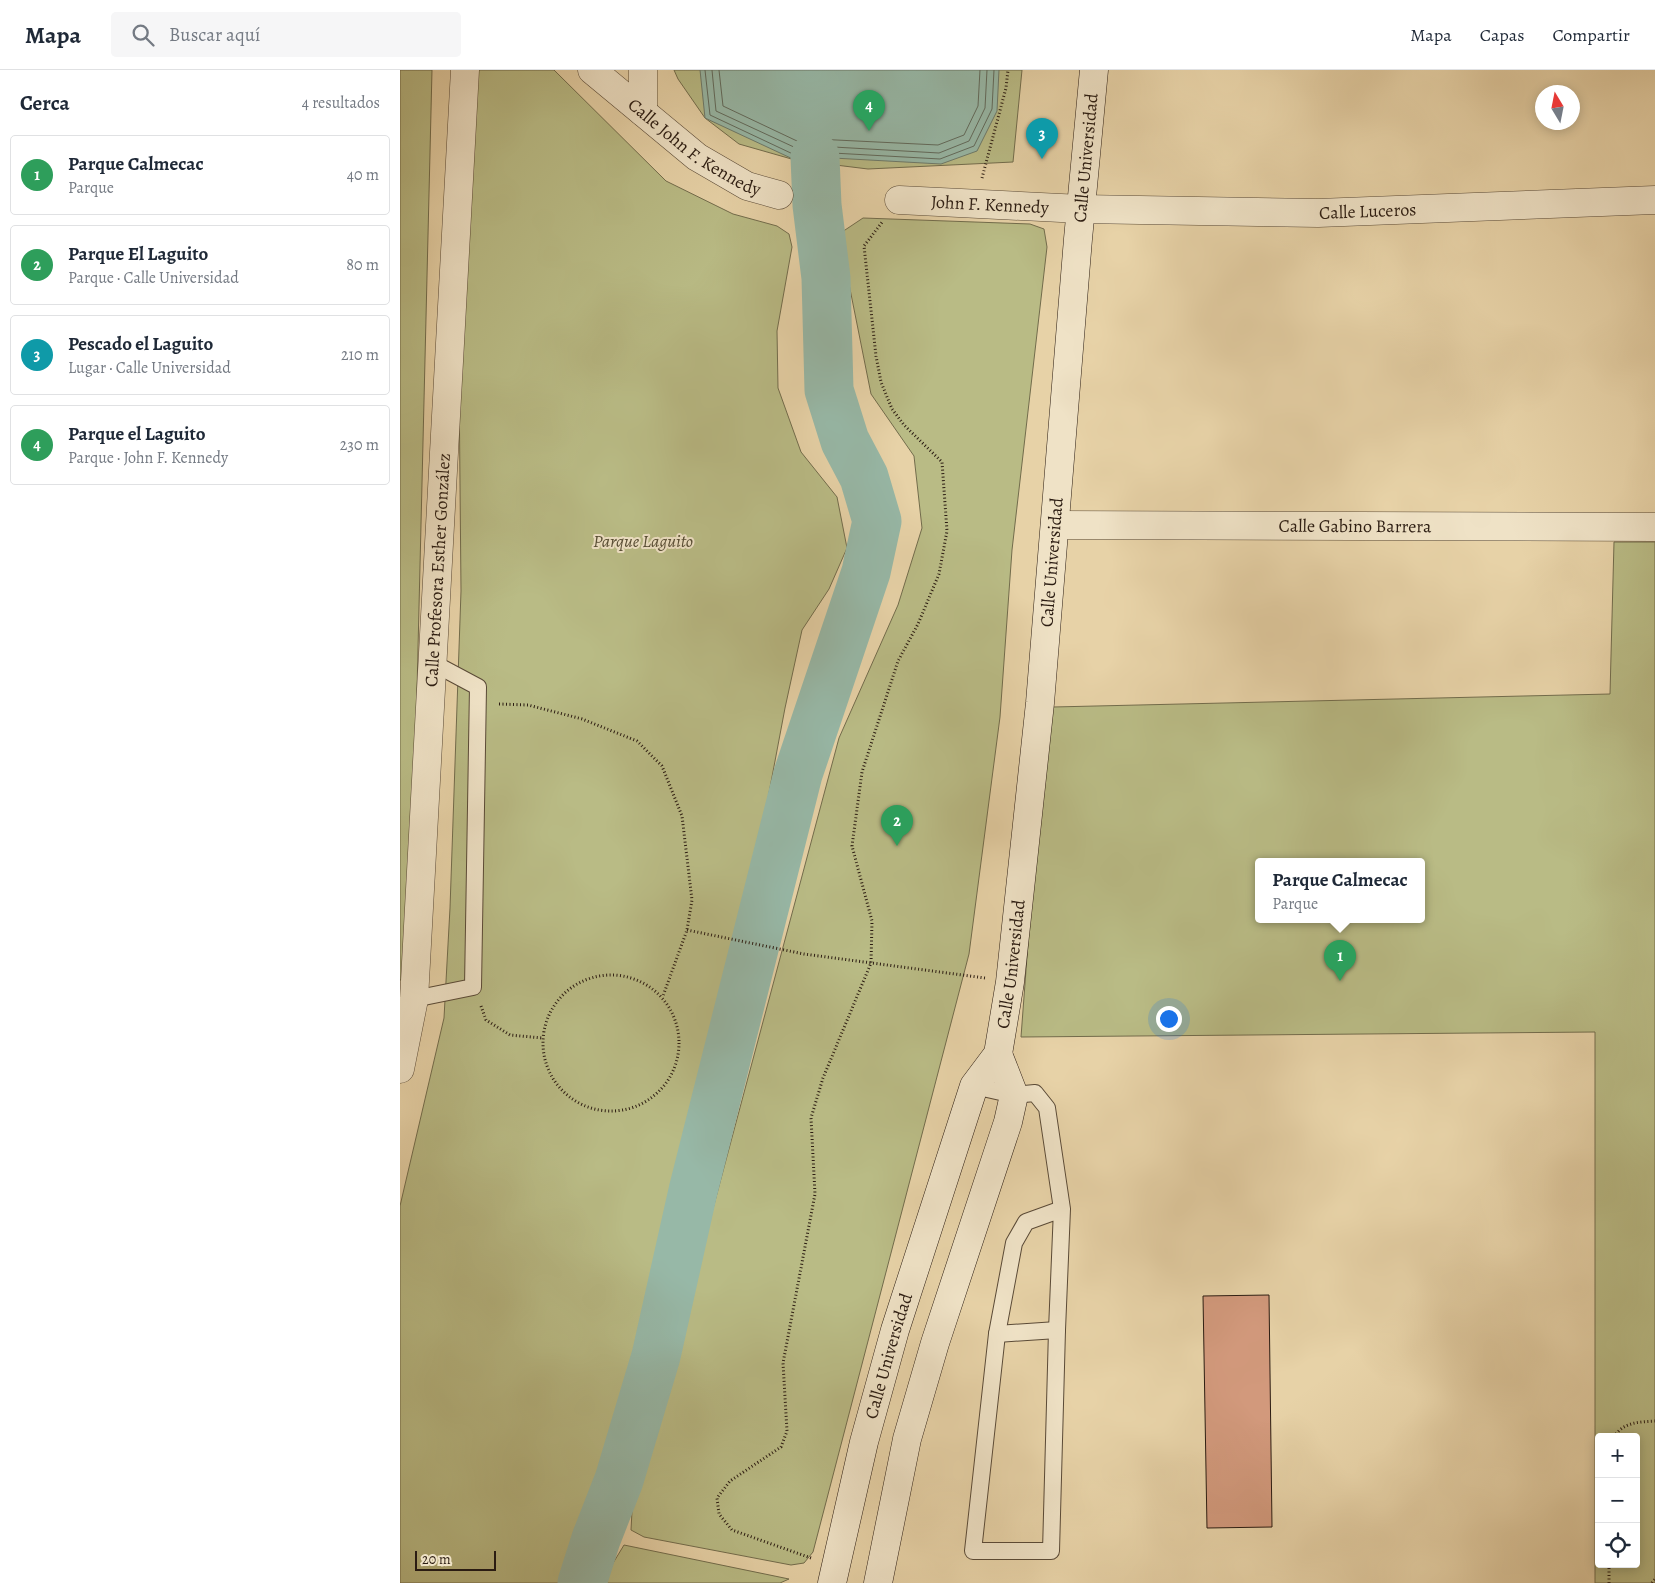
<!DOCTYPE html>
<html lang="es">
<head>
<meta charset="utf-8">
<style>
	:root { --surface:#fff; --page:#f6f6f7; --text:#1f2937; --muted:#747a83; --line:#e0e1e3; --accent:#0f766e }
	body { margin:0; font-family:Alegreya,serif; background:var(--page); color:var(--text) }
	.controls { position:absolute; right:15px; bottom:15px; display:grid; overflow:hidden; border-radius:5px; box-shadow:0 2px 12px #0003 }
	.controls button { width:45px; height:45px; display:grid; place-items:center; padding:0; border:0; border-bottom:1px solid var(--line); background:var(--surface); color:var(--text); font:25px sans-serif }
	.compass { position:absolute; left:1135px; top:15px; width:45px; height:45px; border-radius:50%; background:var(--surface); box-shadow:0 2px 12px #0003; rotate:350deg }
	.scale { position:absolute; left:15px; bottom:12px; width:81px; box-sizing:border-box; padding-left:5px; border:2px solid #2b1c12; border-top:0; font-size:14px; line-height:18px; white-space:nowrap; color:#2b1c12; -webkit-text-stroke:4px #efe2c6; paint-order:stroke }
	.you { position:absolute; left:768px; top:948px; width:18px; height:18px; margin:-12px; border:4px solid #fff; border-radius:50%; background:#1a73e8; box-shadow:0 0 0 8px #1a73e833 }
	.badge { display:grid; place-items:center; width:32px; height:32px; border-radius:50%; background:var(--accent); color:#fff; font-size:16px; font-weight:700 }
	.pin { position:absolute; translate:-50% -41px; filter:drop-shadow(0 1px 2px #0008) }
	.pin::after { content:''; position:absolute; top:26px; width:18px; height:15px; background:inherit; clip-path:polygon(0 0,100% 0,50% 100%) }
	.popup { position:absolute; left:855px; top:788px; width:170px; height:65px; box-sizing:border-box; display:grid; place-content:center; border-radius:5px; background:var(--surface); filter:drop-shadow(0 1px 4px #0005); font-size:16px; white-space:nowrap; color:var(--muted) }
	.popup b { font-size:19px; color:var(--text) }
	.popup::after { content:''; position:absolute; left:50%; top:100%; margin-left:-10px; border:10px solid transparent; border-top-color:var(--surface) }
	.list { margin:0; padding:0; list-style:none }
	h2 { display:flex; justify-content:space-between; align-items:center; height:65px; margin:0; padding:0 20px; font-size:21px }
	h2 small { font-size:16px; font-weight:400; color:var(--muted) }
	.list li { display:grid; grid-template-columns:32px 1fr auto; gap:15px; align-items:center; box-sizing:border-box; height:80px; margin:0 10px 10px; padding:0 10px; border:1px solid var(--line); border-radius:5px }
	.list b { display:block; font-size:19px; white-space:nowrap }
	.list p { margin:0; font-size:16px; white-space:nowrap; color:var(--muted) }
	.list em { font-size:16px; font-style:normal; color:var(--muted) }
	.icon { flex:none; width:28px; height:28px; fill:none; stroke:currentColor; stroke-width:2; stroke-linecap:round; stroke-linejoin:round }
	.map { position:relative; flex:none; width:1255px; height:1513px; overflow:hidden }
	header { display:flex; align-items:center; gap:30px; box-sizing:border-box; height:70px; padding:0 25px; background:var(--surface); border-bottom:1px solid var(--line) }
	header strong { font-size:24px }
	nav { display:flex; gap:28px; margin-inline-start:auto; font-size:18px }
	.search { width:350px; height:45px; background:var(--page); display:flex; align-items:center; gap:12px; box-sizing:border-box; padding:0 18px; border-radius:5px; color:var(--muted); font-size:19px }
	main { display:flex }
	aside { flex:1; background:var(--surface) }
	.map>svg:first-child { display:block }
	.green { fill:#b9bb85; stroke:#726c4c; fill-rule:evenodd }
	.water { fill:#97b8a7; stroke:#6c7a6b }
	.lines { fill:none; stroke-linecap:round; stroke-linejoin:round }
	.shore { stroke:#616a5c; stroke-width:1 }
	.river { stroke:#97b8a7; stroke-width:49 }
	.building { fill:#d2997c; stroke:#2b1c12 }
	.lane-casing { stroke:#5a4a37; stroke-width:18 }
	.street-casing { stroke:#5a4a37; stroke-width:29 }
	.secondary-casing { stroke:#2b1c12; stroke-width:29 }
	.path { stroke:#2b1c12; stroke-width:3; stroke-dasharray:1 2.5; stroke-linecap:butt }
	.lane { stroke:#efe2c6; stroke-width:16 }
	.street { stroke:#efe2c6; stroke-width:28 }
	.secondary { stroke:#efe2c6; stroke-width:28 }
	.labels { text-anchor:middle; stroke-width:4; stroke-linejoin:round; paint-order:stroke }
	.street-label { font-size:18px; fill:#2b1c12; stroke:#efe2c6 }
	.park-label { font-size:18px; font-style:italic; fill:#564c34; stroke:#efe2c6 }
</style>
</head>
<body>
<header>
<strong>Mapa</strong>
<div class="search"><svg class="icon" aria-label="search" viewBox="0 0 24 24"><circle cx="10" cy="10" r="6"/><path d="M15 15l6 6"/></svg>Buscar aquí</div>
<nav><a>Mapa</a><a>Capas</a><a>Compartir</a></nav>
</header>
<main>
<aside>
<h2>Cerca<small>4 resultados</small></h2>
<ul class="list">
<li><span class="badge" style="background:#2e9e5b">1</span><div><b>Parque Calmecac</b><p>Parque</p></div><em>40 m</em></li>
<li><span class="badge" style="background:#2e9e5b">2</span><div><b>Parque El Laguito</b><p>Parque · Calle Universidad</p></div><em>80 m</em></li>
<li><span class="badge" style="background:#0f9aa8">3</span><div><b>Pescado el Laguito</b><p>Lugar · Calle Universidad</p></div><em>210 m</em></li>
<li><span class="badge" style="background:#2e9e5b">4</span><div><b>Parque el Laguito</b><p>Parque · John F. Kennedy</p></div><em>230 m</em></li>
</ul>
</aside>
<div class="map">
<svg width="1255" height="1513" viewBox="0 0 1255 1513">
	<rect width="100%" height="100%" fill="#e7d2a7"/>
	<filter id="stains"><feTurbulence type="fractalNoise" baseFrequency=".004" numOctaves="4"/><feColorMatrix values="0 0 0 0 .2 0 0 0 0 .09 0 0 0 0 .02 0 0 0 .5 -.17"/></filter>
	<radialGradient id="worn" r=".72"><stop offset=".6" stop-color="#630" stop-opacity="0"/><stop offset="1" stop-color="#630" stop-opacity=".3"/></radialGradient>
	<g class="green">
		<path d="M0,0H32L10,910H0Z"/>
		<path d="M71,0H154L266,111L333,144L377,156L389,164L392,177L377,261L378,318L401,382L437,427L447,478L429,519L402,560L385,638L329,935L289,1059L259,1175L239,1281L227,1357L175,1501L164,1513H0V1136L44,948L50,838L61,521L59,305Z"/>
		<path d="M274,0H622L613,92L468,99L395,90L339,74L305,48L278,9Z"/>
		<path d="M463,148L630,154L644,159L647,177L612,480L600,647L569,884L413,1482L404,1493L391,1495L244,1467L231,1460L232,1441L439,668L498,535L522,458L514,386L471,324L442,179V162Z"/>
		<path d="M1214,472H1255V1513H1195V962L621,967L629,860L653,637L1210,624ZM859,792H1021V850H859ZM1199,1367H1236V1494H1199Z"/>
		<path d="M224,1475L389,1509L380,1513H201Z"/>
	</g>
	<path class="water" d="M300,0H599L597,41L577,81L541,94L415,87L395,90L305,48Z"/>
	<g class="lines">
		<g class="shore">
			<path d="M305,0L310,45L395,85L415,82L540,89L574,76L592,39L594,0"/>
			<path d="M312,0L316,41L396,78L416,76L539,83L569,71L585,38L587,0"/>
			<path d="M319,0L323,36L397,71L416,69L538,75L564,65L578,36L580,0"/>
		</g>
		<path class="river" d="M182,1513L196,1469L219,1410L256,1286L293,1121L398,704L466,502L477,451L464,407L445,371L429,320L426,208L417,135L415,87"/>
	</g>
	<path class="building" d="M869,1225L872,1457L807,1458L803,1226Z"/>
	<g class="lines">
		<defs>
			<g id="lane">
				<path d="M14,929L73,917L78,617L33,593"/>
				<path d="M574,1016L614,1025L635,1023L647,1038L662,1139L657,1260L651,1481H573L597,1264L614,1173L626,1152L662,1139"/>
				<path d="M597,1264L657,1260"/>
			</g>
			<g id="street">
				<path id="s1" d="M192,0L297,87L347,116L379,125"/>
				<path d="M243,0V42"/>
				<path id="s2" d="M499,130L681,139L918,143L1255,130"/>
				<path id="s3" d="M655,455L1255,457"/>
				<path id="s4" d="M0,999L14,929L65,0"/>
			</g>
			<g id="secondary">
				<path id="s5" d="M432,1513L464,1372L495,1260L574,1016L598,984L610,912L640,633L678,169L694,0"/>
				<path d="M478,1513L507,1369L535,1273L608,1052L614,1025L598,984"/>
			</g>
		</defs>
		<use href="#lane" class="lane-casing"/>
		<use href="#street" class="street-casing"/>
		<use href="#secondary" class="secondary-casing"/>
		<g class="path">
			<path d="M582,108L606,18L608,0"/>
			<path d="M99,634L128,635L182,649L237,671L262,696L282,746L292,830L287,860L263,926"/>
			<path d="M287,860L404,884L585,908"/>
			<circle cx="211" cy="973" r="68"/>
			<path d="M81,936L86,950L110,965L142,968"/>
			<path d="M1214,1367C1223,1352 1239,1352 1255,1351"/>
			<path d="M411,1488L332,1460L319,1444L317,1428L330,1411L381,1377L387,1361L383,1293L415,1124L411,1048L423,1008L471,893L472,851L452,776L462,702L498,591L518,554L539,504L547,461L542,392L504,355L492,339L481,312L476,286L464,176L483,151"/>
			<path d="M1209,1513V1494"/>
			<path d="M1252,1513L1255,1509"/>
		</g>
		<use href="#lane" class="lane"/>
		<use href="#street" class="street"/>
		<use href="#secondary" class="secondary"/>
	</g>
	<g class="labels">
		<g class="street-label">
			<text dy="6" stroke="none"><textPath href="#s1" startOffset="129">Calle John F. Kennedy</textPath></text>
			<text dy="6" stroke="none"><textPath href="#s5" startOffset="1458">Calle Universidad</textPath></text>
			<text dy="6" stroke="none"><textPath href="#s2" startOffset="91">John F. Kennedy</textPath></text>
			<text dy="6" stroke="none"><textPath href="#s2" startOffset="469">Calle Luceros</textPath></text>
			<text dy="6" stroke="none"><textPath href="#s3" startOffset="300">Calle Gabino Barrera</textPath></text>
			<text dy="6" stroke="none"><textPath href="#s5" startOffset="1052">Calle Universidad</textPath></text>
			<text dy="6" stroke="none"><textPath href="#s4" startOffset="501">Calle Profesora Esther González</textPath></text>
			<text dy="6" stroke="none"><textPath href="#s5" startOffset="648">Calle Universidad</textPath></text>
			<text dy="6" stroke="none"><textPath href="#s5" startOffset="234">Calle Universidad</textPath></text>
		</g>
		<g class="park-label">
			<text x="243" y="477">Parque Laguito</text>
		</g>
	</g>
	<rect width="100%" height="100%" filter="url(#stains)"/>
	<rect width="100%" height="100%" fill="url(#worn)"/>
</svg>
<div class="controls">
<button>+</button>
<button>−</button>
<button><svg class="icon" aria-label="locate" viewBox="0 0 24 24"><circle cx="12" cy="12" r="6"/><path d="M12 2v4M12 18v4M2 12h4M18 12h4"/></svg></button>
</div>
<svg class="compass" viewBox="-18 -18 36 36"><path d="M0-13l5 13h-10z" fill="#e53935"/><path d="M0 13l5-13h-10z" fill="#747a83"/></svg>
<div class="scale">20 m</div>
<div class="you"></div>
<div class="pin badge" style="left:940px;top:911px;background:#2e9e5b">1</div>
<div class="popup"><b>Parque Calmecac</b>Parque</div>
<div class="pin badge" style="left:497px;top:776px;background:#2e9e5b">2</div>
<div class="pin badge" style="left:642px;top:89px;background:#0f9aa8">3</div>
<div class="pin badge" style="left:469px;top:61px;background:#2e9e5b">4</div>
</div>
</main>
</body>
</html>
